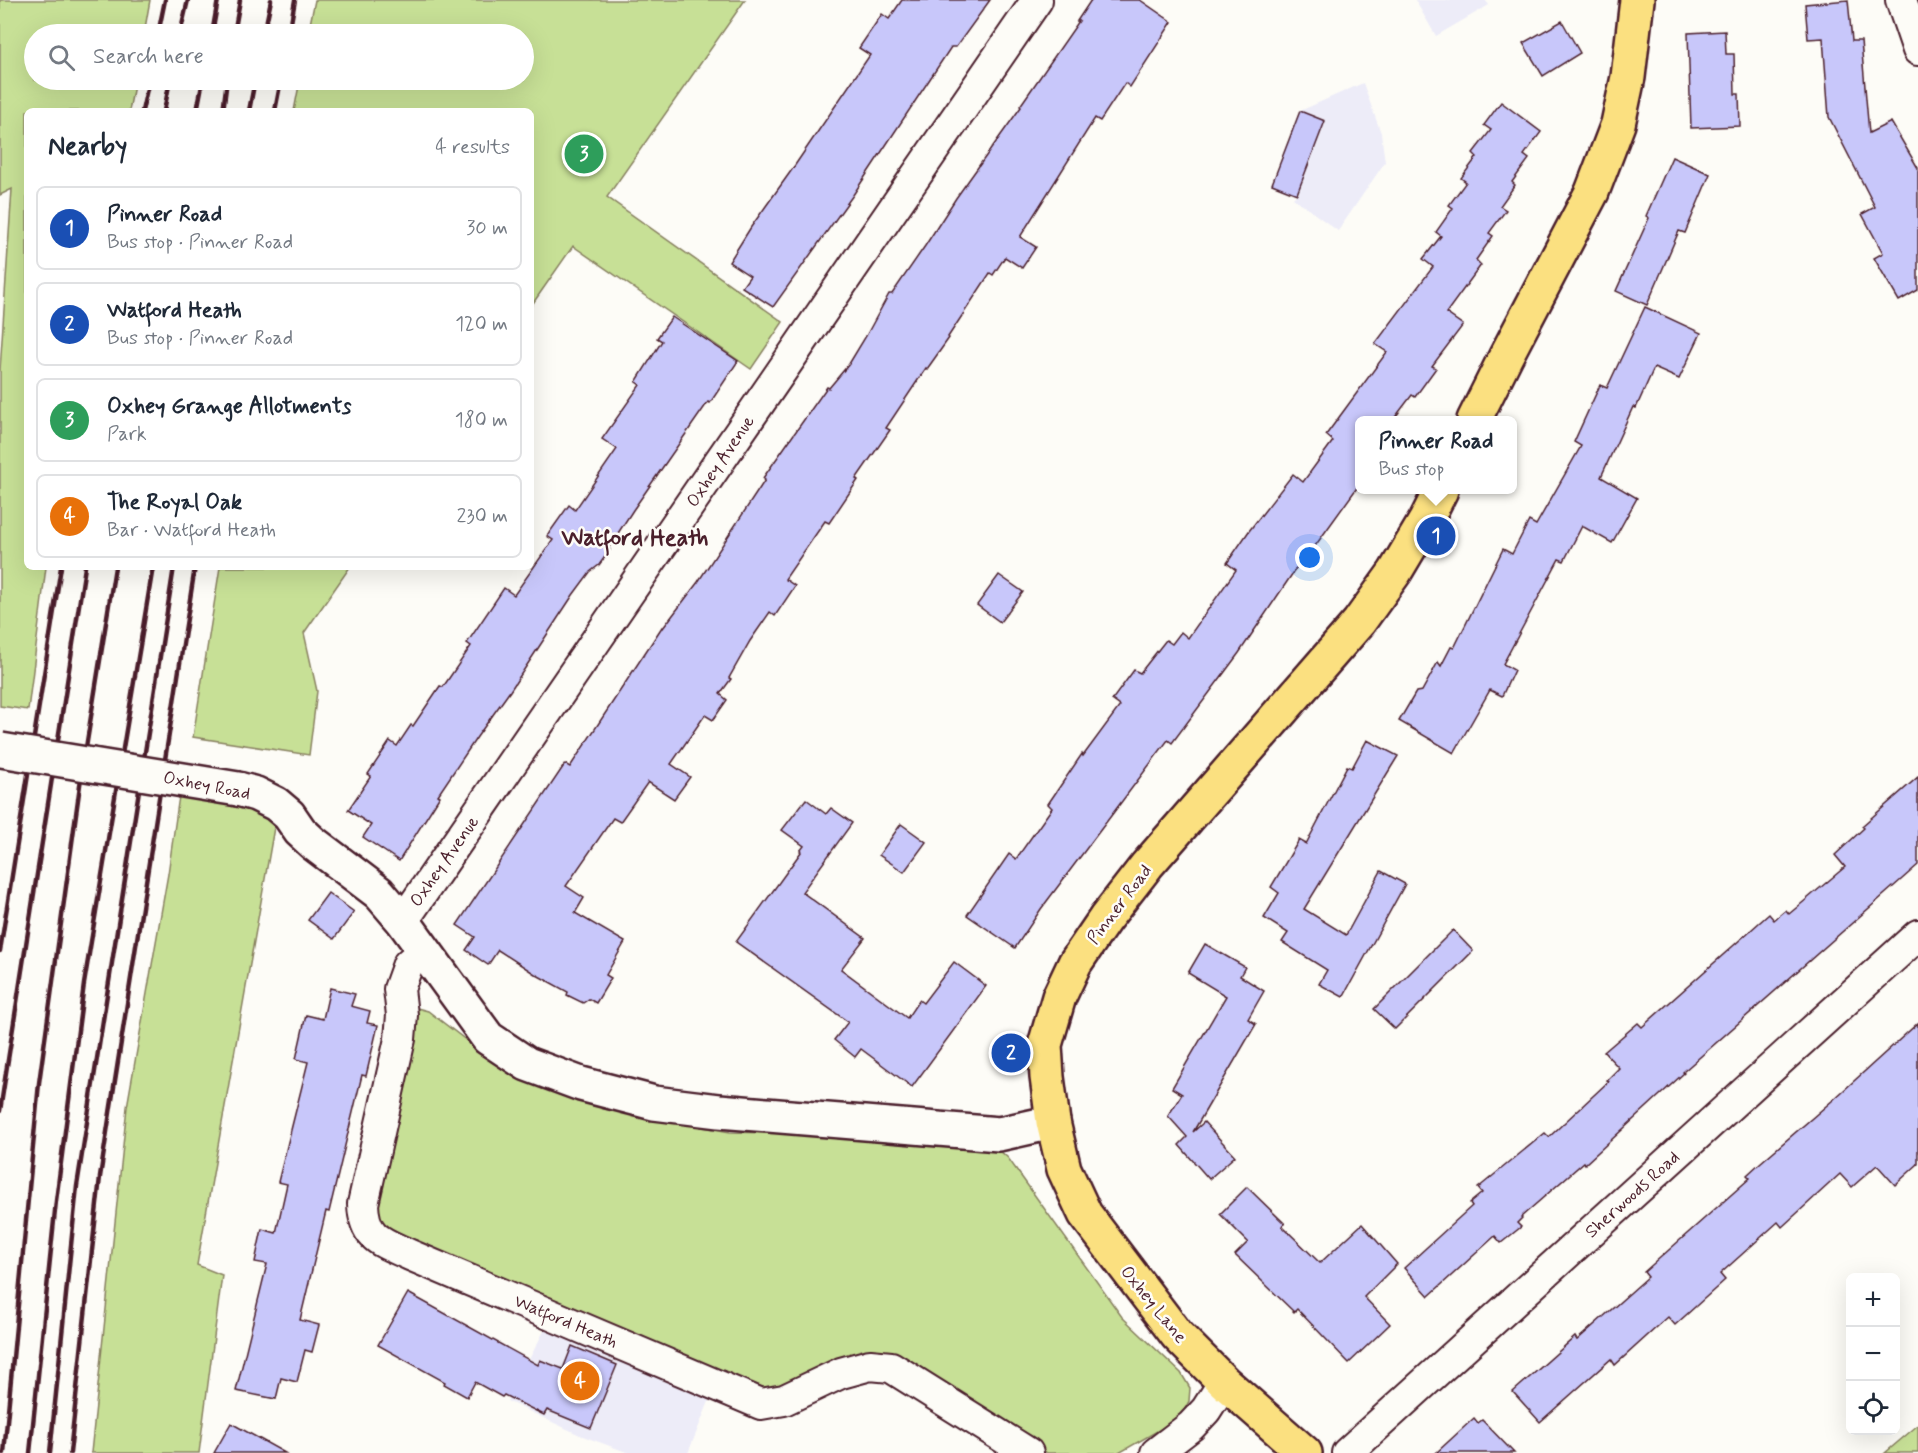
<!DOCTYPE html>
<html lang="en">
<head>
<meta charset="utf-8">
<style>
	:root { --surface:#fff; --page:#f2f2f3; --text:#1f2937; --muted:#747a83; --line:#e0e1e3; --accent:#1f6fb2 }
	body { margin:0; font-family:Mynerve,sans-serif; background:var(--page); color:var(--text) }
	.controls { position:absolute; right:18px; bottom:18px; display:grid; overflow:hidden; border-radius:9px; box-shadow:0 6px 24px #0002 }
	.controls button { width:54px; height:54px; display:grid; place-items:center; padding:0; border:0; border-bottom:2px solid var(--line); background:var(--surface); color:var(--text); font:30px sans-serif }
	.you { position:absolute; left:1310px; top:558px; width:21px; height:21px; margin:-15px; border:4px solid #fff; border-radius:50%; background:#1a73e8; box-shadow:0 0 0 9px #1a73e833 }
	.badge { display:grid; place-items:center; width:39px; height:39px; border-radius:50%; background:var(--accent); color:#fff; font-size:20px; font-weight:700 }
	.pin { position:absolute; translate:-50% -50%; border:3px solid #fff; box-shadow:0 2px 6px #0006 }
	.popup { position:absolute; left:1355px; top:416px; width:162px; height:78px; box-sizing:border-box; display:grid; place-content:center; border-radius:9px; background:var(--surface); filter:drop-shadow(0 2px 4px #0005); font-size:20px; white-space:nowrap; color:var(--muted) }
	.popup b { font-size:22px; color:var(--text) }
	.popup::after { content:''; position:absolute; left:50%; top:100%; margin-left:-12px; border:12px solid transparent; border-top-color:var(--surface) }
	.list { margin:0; padding:0; list-style:none }
	h2 { display:flex; justify-content:space-between; align-items:center; height:78px; margin:0; padding:0 24px; font-size:26px }
	h2 small { font-size:20px; font-weight:400; color:var(--muted) }
	.list li { display:grid; grid-template-columns:39px 1fr auto; gap:18px; align-items:center; box-sizing:border-box; height:84px; margin:0 12px 12px; padding:0 12px; border:2px solid var(--line); border-radius:9px }
	.list b { display:block; font-size:22px; white-space:nowrap }
	.list p { margin:0; font-size:20px; white-space:nowrap; color:var(--muted) }
	.list em { font-size:20px; font-style:normal; color:var(--muted) }
	.icon { flex:none; width:33px; height:33px; fill:none; stroke:currentColor; stroke-width:2; stroke-linecap:round; stroke-linejoin:round }
	.map { position:relative; flex:none; width:1918px; height:1453px; overflow:hidden }
	.search { position:absolute; background:var(--surface); box-shadow:0 6px 24px #0002; left:24px; top:24px; width:510px; height:66px; display:flex; align-items:center; gap:15px; box-sizing:border-box; padding:0 21px; border-radius:33px; color:var(--muted); font-size:22px }
	.panel { position:absolute; background:var(--surface); box-shadow:0 6px 24px #0002; left:24px; top:108px; width:510px; height:462px; border-radius:9px }
	.map>svg:first-child { display:block }
	.built { fill:#edecf8 }
	.green { fill:#c7e096; stroke:#888060; stroke-width:1.5 }
	.building { fill:#c8c7fa; stroke:#4a1f2b; stroke-width:1.5 }
	.lines { fill:none; stroke-linecap:round; stroke-linejoin:round }
	.minor-casing { stroke:#4a1f2b; stroke-width:34 }
	.tertiary-casing { stroke:#4a1f2b; stroke-width:38 }
	.primary-casing { stroke:#4a1f2b; stroke-width:38 }
	.minor { stroke:#fdfcf7; stroke-width:30 }
	.tertiary { stroke:#fdfcf7; stroke-width:33 }
	.primary { stroke:#fbe080; stroke-width:33 }
	.rail { stroke:#4a1f2b; stroke-width:4.5 }
	.tertiary-bridge-casing { stroke:#4a1f2b; stroke-width:38; stroke-linecap:butt }
	.tertiary-bridge { stroke:#fdfcf7; stroke-width:33 }
	.labels { text-anchor:middle; stroke-width:5; stroke-linejoin:round; paint-order:stroke }
	.street-label { font-size:18px; fill:#4a1f2b; stroke:#fdfcf7 }
	.district-label { font-size:24px; font-weight:bold; fill:#4a1f2b; stroke:#fdfcf7 }
</style>
</head>
<body>
<div class="map">
<svg width="1918" height="1453" viewBox="0 0 1918 1453">
	<rect width="100%" height="100%" fill="#fdfcf7"/>
	<filter id="ink" filterUnits="userSpaceOnUse"><feTurbulence type="fractalNoise" baseFrequency=".0167" numOctaves="2"/><feDisplacementMap in="SourceGraphic" scale="12" xChannelSelector="R" yChannelSelector="G"/><feConvolveMatrix kernelMatrix="1 2 1 2 8 2 1 2 1" color-interpolation-filters="sRGB"/></filter>
	<g filter="url(#ink)">
		<g class="built">
			<path d="M1415,0H1485L1489,5L1436,36Z"/>
			<path d="M1363,83L1381,133L1385,162L1338,231L1293,198L1297,194L1325,121L1300,111Z"/>
			<path d="M545,1329L710,1399L688,1453H629L580,1435L507,1401Z"/>
		</g>
		<g class="green">
			<path d="M0,0H150L144,34H34V80H135L129,111H27V567H46L28,710L0,706V370L12,189L0,195Z"/>
			<path d="M315,0H745L607,197L783,322L751,369L573,246L531,306V111H294L300,80H524V34H308Z"/>
			<path d="M220,567H350L304,633L317,691L309,755L193,737Z"/>
			<path d="M185,795L235,803L275,822L197,1265L222,1275L199,1453H91L127,1107L168,874L178,803L179,797Z"/>
			<path d="M417,1008L428,1011L510,1074L604,1109L730,1132L896,1136L987,1146L1000,1151L1008,1158L1122,1317L1181,1373L1190,1388L1189,1401L1180,1418L1119,1453H1047L889,1352L765,1398L406,1240L372,1213L410,1016Z"/>
			<path d="M1918,1425V1453H1885Z"/>
		</g>
		<g class="building">
			<path d="M902,0H990L956,47H951L853,195L773,307L742,287L750,276L729,262L751,227L791,171L870,55L859,48L882,14L889,19Z"/>
			<path d="M1091,0H1140L1172,22L1130,87L1125,83L1100,121L1095,118L1020,237L1036,247L1022,268L1005,257L993,275L990,273L948,337L949,338L927,369L926,368L886,428L890,430L856,479L858,480L829,523L825,521L785,579L795,586L775,616L770,612L750,641L729,678L731,679L720,694L727,700L713,720L705,715L671,764L690,777L674,799L648,782L620,822L613,818L566,886L584,898L575,913L625,942L606,975L611,978L596,1003L589,999L583,1003L567,995L568,992L535,974L498,950L488,965L466,950L475,937L457,925L565,764L570,767L662,627L663,628L698,582L765,480L763,478L827,387L829,388L849,364L866,336L889,294H892L925,246L956,198L1021,107L1020,106L1079,21H1077Z"/>
			<path d="M1848,0L1852,41H1861L1869,133L1891,122L1918,168V290L1899,301L1874,258L1883,253L1862,214L1875,207L1829,117L1823,38L1808,39L1805,4Z"/>
			<path d="M1562,21L1580,53L1543,76L1523,43Z"/>
			<path d="M1725,31L1726,54H1734L1735,94H1739L1740,126L1691,128L1688,33Z"/>
			<path d="M1501,102L1541,132L1524,155L1529,159L1512,182L1515,185L1500,206L1506,210L1489,233L1493,236L1476,260L1481,265L1446,313L1463,325L1432,366L1436,368L1415,397L1412,395L1393,420H1359V485L1305,560L1303,558L1239,653L1172,743L1168,740L1041,909L1015,948L967,915L1009,854L1016,859L1052,808L1048,804L1082,754L1083,756L1120,706L1112,700L1134,670L1140,673L1166,640L1172,644L1181,632L1188,638L1236,570L1227,563L1249,531L1293,474L1303,482L1333,441L1326,435L1387,352L1375,344L1433,267L1423,259L1441,236L1436,232L1453,208L1449,205L1466,182L1461,178L1477,157L1473,153L1491,130L1484,125Z"/>
			<path d="M1300,111L1325,121L1297,194L1272,184Z"/>
			<path d="M1672,157L1710,174L1685,233L1679,231L1647,305L1616,291L1649,218L1646,216Z"/>
			<path d="M1645,307L1701,333L1679,379L1654,368L1636,408L1633,407L1601,477L1637,498L1612,543L1582,526L1564,561L1559,559L1503,664L1514,670L1502,696L1490,690L1454,753L1399,721L1416,692L1422,691L1438,662L1441,666L1451,647L1454,648L1503,549L1512,554L1529,521L1536,525L1581,446L1574,442L1600,385L1607,388Z"/>
			<path d="M672,317L738,361L710,403L708,402L633,510L609,547L610,550L599,565L590,572L573,595L510,691L477,737L438,795L440,796L399,861L363,837L371,825L348,810L371,776L368,774L390,741L397,746L411,725L413,726L440,686L443,687L471,646L467,643L504,588L514,595L553,540L547,536L569,505L575,510L617,449L602,439L640,385L636,382L662,341L657,338Z"/>
			<path d="M999,575L1023,592L1000,622L977,605Z"/>
			<path d="M1367,740L1398,756L1304,909L1346,935L1381,871L1405,884L1343,997L1319,984L1327,970L1282,942L1288,933L1264,918L1279,893L1271,887L1299,840L1306,844L1347,766L1352,768Z"/>
			<path d="M1918,777V865L1683,1072L1684,1073L1585,1164L1584,1162L1521,1217L1522,1218L1517,1223L1521,1227L1501,1243L1495,1236L1429,1296L1404,1268L1472,1206L1470,1203L1482,1193L1478,1188L1545,1133L1549,1137L1609,1081L1607,1080L1619,1068L1604,1052L1638,1023L1642,1027L1769,914L1774,920L1786,910L1789,914L1845,867L1835,855L1864,828L1862,826Z"/>
			<path d="M806,799L826,814L831,808L852,823L802,892L865,938L841,969L907,1018L919,1000L923,1003L954,962L986,986L912,1087L861,1049L855,1057L834,1040L848,1022L736,942L801,852L800,851L804,846L782,830Z"/>
			<path d="M901,824L926,842L904,872L879,855Z"/>
			<path d="M328,893L354,912L334,939L308,920Z"/>
			<path d="M1453,930L1473,951L1395,1029L1374,1009Z"/>
			<path d="M1205,944L1245,967L1240,976L1264,991L1248,1019L1256,1024L1193,1132L1204,1122L1235,1156L1209,1179L1179,1145L1187,1137L1168,1116L1182,1094L1172,1088L1226,996L1188,973Z"/>
			<path d="M330,988L355,994L351,1006L370,1011L367,1023L378,1025L366,1076L362,1075L329,1212L326,1211L300,1320L319,1325L312,1352L305,1350L297,1382L281,1378L276,1399L236,1391L267,1264L255,1262L262,1229L276,1233L287,1184L278,1182L308,1062L296,1059L306,1015L323,1019Z"/>
			<path d="M1918,1023V1164L1895,1185L1877,1165L1852,1187L1840,1174L1782,1227L1778,1222L1720,1274L1725,1280L1675,1325L1668,1317L1615,1365L1611,1359L1540,1422L1513,1392L1575,1337L1577,1340L1648,1277L1644,1272L1750,1178L1747,1175L1760,1163L1833,1100Z"/>
			<path d="M1247,1187L1285,1224L1282,1226L1320,1263L1362,1224L1397,1264L1364,1297L1390,1324L1349,1363L1297,1309L1294,1312L1235,1255L1248,1242L1220,1214Z"/>
			<path d="M408,1293L538,1365L540,1360L563,1369L572,1346L617,1365L591,1428L547,1410L544,1415L504,1395L502,1397L475,1382L467,1397L444,1384L445,1382L378,1345Z"/>
			<path d="M1474,1418L1478,1423L1482,1420L1514,1453H1436Z"/>
			<path d="M231,1423L285,1453H214Z"/>
		</g>
		<g class="lines">
			<defs>
				<g id="minor">
					<path d="M1901,0L1918,50"/>
					<path d="M403,921L1037,0"/>
					<path d="M423,951L408,964L399,989L402,1015L400,1039L363,1204C364,1239 382,1242 410,1255L761,1404L784,1400L841,1373L870,1365L891,1367L1028,1453"/>
					<path d="M1156,1453L1191,1426L1206,1410L1224,1382"/>
					<path d="M1347,1453L1918,935"/>
				</g>
				<path id="tertiary" d="M238,789L256,794L276,804L289,815L300,831L313,843L379,893L403,921L488,1038L527,1064L581,1084L654,1103L719,1111L999,1134L1053,1122"/>
				<g id="primary">
					<path d="M1474,420L1506,356L1592,192L1618,124L1628,77L1637,0"/>
					<path d="M1305,1453L1224,1382L1177,1335L1085,1214L1064,1169L1053,1122L1047,1077L1045,1045L1059,997L1075,963L1105,919L1147,865L1359,622L1395,572L1426,520L1441,490"/>
				</g>
			</defs>
			<use href="#minor" class="minor-casing"/>
			<use href="#tertiary" class="tertiary-casing"/>
			<use href="#primary" class="primary-casing"/>
			<use href="#minor" class="minor"/>
			<use href="#tertiary" class="tertiary"/>
			<use href="#primary" class="primary"/>
			<g class="rail">
				<path d="M158,34L165,0"/>
				<path d="M180,34L188,0"/>
				<path d="M212,34L218,0"/>
				<path d="M234,34L240,0"/>
				<path d="M264,34L271,0"/>
				<path d="M289,34L295,0"/>
				<path d="M142,111L149,80"/>
				<path d="M164,111L170,80"/>
				<path d="M197,111L203,80"/>
				<path d="M223,111L227,80"/>
				<path d="M249,111L255,80"/>
				<path d="M275,111L281,80"/>
				<path d="M0,951L61,567"/>
				<path d="M0,1111L85,567"/>
				<path d="M4,1453L39,1083L80,785L115,567"/>
				<path d="M30,1453L56,1201L84,984L153,567"/>
				<path d="M50,1453L77,1186L174,567"/>
				<path d="M70,1453L100,1177L195,567"/>
			</g>
			<defs>
				<path id="tertiary-bridge" d="M1,750L238,789"/>
			</defs>
			<use href="#tertiary-bridge" class="tertiary-bridge-casing"/>
			<use href="#tertiary-bridge" class="tertiary-bridge"/>
		</g>
	</g>
	<g class="labels">
		<g class="street-label">
			<text transform="translate(720 461) rotate(-56)" y="6">Oxhey Avenue</text>
			<text transform="translate(207 785) rotate(11)" y="6">Oxhey Road</text>
			<text transform="translate(444 861) rotate(-55)" y="6">Oxhey Avenue</text>
			<text transform="translate(1119 904) rotate(-53)" y="6">Pinner Road</text>
			<text transform="translate(1632 1194) rotate(-42)" y="6">Sherwoods Road</text>
			<text transform="translate(1154 1304) rotate(51)" y="6">Oxhey Lane</text>
			<text transform="translate(566 1321) rotate(23)" y="6">Watford Heath</text>
		</g>
		<g class="district-label">
			<text x="635" y="545">Watford Heath</text>
		</g>
	</g>
</svg>
<div class="controls">
<button>+</button>
<button>−</button>
<button><svg class="icon" aria-label="locate" viewBox="0 0 24 24"><circle cx="12" cy="12" r="6"/><path d="M12 2v4M12 18v4M2 12h4M18 12h4"/></svg></button>
</div>
<div class="you"></div>
<div class="pin badge" style="left:1436px;top:536px;background:#1a4fb4">1</div>
<div class="popup"><b>Pinner Road</b>Bus stop</div>
<div class="pin badge" style="left:1011px;top:1053px;background:#1a4fb4">2</div>
<div class="pin badge" style="left:584px;top:154px;background:#2e9e5b">3</div>
<div class="pin badge" style="left:580px;top:1381px;background:#e8710a">4</div>
<div class="search"><svg class="icon" aria-label="search" viewBox="0 0 24 24"><circle cx="10" cy="10" r="6"/><path d="M15 15l6 6"/></svg>Search here</div>
<section class="panel">
<h2>Nearby<small>4 results</small></h2>
<ul class="list">
<li><span class="badge" style="background:#1a4fb4">1</span><div><b>Pinner Road</b><p>Bus stop · Pinner Road</p></div><em>30 m</em></li>
<li><span class="badge" style="background:#1a4fb4">2</span><div><b>Watford Heath</b><p>Bus stop · Pinner Road</p></div><em>120 m</em></li>
<li><span class="badge" style="background:#2e9e5b">3</span><div><b>Oxhey Grange Allotments</b><p>Park</p></div><em>180 m</em></li>
<li><span class="badge" style="background:#e8710a">4</span><div><b>The Royal Oak</b><p>Bar · Watford Heath</p></div><em>230 m</em></li>
</ul>
</section>
</div>
</body>
</html>
